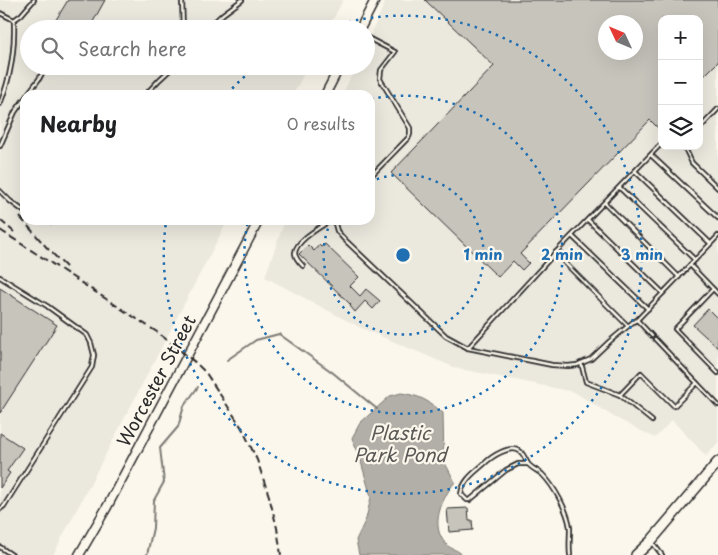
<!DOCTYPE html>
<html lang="en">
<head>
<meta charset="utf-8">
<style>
	:root { --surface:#fff; --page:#f2f2f2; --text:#202124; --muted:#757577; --line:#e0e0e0 }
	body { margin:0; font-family:"Playpen Sans",sans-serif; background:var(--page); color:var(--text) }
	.controls { position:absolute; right:15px; top:15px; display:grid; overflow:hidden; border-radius:10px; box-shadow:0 5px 20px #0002 }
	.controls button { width:45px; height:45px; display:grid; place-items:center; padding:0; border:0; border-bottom:1px solid var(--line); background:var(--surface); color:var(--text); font:25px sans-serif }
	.compass { position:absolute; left:598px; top:15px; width:45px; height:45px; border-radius:50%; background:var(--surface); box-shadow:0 5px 20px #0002; rotate:314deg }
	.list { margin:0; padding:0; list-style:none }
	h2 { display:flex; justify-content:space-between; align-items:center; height:65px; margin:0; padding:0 20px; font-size:21px }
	h2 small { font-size:16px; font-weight:400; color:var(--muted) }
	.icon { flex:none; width:28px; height:28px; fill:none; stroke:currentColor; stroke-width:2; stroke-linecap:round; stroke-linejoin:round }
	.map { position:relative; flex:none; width:718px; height:555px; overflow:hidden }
	.search { position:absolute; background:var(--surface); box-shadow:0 5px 20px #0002; left:20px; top:20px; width:355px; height:55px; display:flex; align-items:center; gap:12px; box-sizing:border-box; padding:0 18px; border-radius:28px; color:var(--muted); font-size:19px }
	.panel { position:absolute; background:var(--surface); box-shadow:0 5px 20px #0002; left:20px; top:90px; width:355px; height:135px; border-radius:15px }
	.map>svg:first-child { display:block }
	.built { fill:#ebe8de; fill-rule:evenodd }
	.water { fill:#b1afa7; stroke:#7b7a75 }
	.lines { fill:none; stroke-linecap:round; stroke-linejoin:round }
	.stream { stroke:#7b7a75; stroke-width:2 }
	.building { fill:#c7c4bc; stroke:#2b2b2b; fill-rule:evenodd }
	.lane-casing { stroke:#2b2b2b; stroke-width:6 }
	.secondary-casing { stroke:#2b2b2b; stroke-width:11 }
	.primary-casing { stroke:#2b2b2b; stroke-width:12 }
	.lane { stroke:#fbf7ec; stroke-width:2.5 }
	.secondary { stroke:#fbf7ec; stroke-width:8 }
	.primary { stroke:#fbf7ec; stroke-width:9 }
	.rail { stroke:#2b2b2b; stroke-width:2; stroke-dasharray:8 4; stroke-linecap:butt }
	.ring { fill:none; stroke:#1f6fb2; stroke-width:2.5; stroke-dasharray:2.5 5 }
	.labels { text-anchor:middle; stroke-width:4.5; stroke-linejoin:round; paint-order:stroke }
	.street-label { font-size:18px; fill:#2b2b2b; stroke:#fbf7ec }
	.water-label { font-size:19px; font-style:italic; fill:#5a5956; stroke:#fbf7ec }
	.centre { fill:#1f6fb2; stroke:#fbf7ec; stroke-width:2.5 }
	.ring-label { font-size:15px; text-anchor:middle; font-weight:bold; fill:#1f6fb2; stroke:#fbf7ec; stroke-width:4.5; stroke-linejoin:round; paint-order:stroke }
</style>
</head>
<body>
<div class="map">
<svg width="718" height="555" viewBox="0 0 718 555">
	<rect width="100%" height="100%" fill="#fbf7ec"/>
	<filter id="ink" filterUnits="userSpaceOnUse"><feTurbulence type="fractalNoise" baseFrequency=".02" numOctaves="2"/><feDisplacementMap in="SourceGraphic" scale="10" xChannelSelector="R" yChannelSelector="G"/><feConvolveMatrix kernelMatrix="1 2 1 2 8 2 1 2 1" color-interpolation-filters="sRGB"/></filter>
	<g filter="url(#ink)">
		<g class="built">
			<path d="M0,0H343L328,29H29V66H308L293,95H25V220H228L53,555H0Z"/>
			<path d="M386,0H718V443L706,456L672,420L655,438L614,417L574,392L456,368L359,327L265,277L285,220H370V95H342L356,66H366V45ZM662,19H699V146H662ZM606,22H636V52H606Z"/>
		</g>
		<path class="water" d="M401,393C421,396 427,400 443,413L444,461L455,482C442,498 429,526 446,544C451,550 458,549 462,555H359L356,540L366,519L371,497L361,462L352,438L360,423L390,396Z"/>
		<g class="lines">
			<g class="stream">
				<path d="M227,360L256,340L279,334L332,372L377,409"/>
				<path d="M147,555L153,528L154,500L164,482L160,448L178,427L184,406L198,387"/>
			</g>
		</g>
		<g class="building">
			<path d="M68,0H105L89,29H64L54,23Z"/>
			<path d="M425,0H718V62L699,81V19H662V126L659,129L650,120L520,254L529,263L522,270L513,261L498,277L391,173L494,66ZM606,22H636V52H606Z"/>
			<path d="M325,244L359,277L350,286L360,296L366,289L380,301L373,309L365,301L355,312L350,306L351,305L299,254L308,245L314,251L319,245L321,247Z"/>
			<path d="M0,288L57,325L0,413Z"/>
			<path d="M708,309L718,319V348L693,325Z"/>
			<path d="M0,433L23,448L7,471L10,473L0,488Z"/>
			<path d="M468,508L469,520H472L473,530L449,532L447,509Z"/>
		</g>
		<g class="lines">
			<defs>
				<g id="lane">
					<path d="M182,0L183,29"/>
					<path d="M0,13L14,20"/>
					<path d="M207,29L223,14L242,0"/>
					<path d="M366,37L395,52L381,70L380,79L410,128V134L409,137L370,177"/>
					<path d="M27,95L39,79L46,66"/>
					<path d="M145,95L159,80L174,66"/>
					<path d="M0,104C11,77 15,48 14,20L21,15L34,0"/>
					<path d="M699,129L718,109"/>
					<path d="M0,146L15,112L25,98"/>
					<path d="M684,146L692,163L718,188"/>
					<path d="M651,155L718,218"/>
					<path d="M635,171L710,243"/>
					<path d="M620,188L695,260"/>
					<path d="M0,191L10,201L25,212"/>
					<path d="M605,203L679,277"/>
					<path d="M43,220L55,222L67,220"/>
					<path d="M334,220L337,231L343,238L446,336L468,348L552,365L568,366L577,365L591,359L610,341L633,322L637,320L652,336"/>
					<path d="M588,220L663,293"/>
					<path d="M572,236L648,309"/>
					<path d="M690,265L718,294"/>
					<path d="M303,266C300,263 295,258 295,253C296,240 321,227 331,220"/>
					<path d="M0,277L47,306L87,335L91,343L94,355L92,367L4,506L0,509"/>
					<path d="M713,289L675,329L718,373"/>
					<path d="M637,320L718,236"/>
					<path d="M628,326L555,253L662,143"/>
					<path d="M655,339L718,405"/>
					<path d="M468,348L555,253"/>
					<path d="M581,363L586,382L620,395L652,421"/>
					<path d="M620,395L641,373L674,406L697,383"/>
					<path d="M528,464H518L506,470L470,500H467L461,494C463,480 474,473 484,464C491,457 511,443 521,452C525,456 526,462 529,465C533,469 538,471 542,474C554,486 568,511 570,528C570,537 569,546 570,555"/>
					<path d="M652,542L662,555"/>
					<path d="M0,547L12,555"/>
				</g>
				<g id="secondary">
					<path d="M360,29L375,0"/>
					<path d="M325,95L340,66"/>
					<path d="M79,555L107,507L259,220"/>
				</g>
				<path id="primary" d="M636,555L651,541L718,462"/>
			</defs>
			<use href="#lane" class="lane-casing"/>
			<use href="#secondary" class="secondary-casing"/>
			<use href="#primary" class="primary-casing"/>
			<use href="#lane" class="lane"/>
			<use href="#secondary" class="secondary"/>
			<use href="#primary" class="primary"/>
			<g class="rail">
				<path d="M20,217L49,250L68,269"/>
				<path d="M0,220L14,232"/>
				<path d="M0,230L157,332L196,363L206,373L242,428L257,460L269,496L277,528L281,555"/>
			</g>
		</g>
	</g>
	<g class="ring">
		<path d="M370 182A80 80 0 1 1 331 221"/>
		<path d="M371 99A159 159 0 1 1 248 221"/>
		<path d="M227 94A239 239 0 0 1 256 67M327 28A239 239 0 1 1 166 222"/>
	</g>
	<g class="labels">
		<g class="street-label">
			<text transform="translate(157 381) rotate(-62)" y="6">Worcester Street</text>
		</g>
		<g class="water-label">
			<text x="400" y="440">Plastic<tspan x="400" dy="22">Park Pond</tspan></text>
		</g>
	</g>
	<circle cx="403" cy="255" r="8" class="centre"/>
	<g class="ring-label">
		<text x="483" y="260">1 min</text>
		<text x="562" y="260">2 min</text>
		<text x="642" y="260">3 min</text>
	</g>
</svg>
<div class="controls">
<button>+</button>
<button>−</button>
<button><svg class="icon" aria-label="layers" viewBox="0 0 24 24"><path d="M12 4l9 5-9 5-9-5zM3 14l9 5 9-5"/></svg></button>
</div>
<svg class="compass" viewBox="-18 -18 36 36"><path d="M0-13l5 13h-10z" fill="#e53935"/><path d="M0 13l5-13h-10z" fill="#757577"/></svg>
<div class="search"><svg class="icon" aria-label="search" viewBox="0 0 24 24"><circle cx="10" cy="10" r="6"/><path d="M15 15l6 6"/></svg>Search here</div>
<section class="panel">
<h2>Nearby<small>0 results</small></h2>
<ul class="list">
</ul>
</section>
</div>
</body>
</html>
